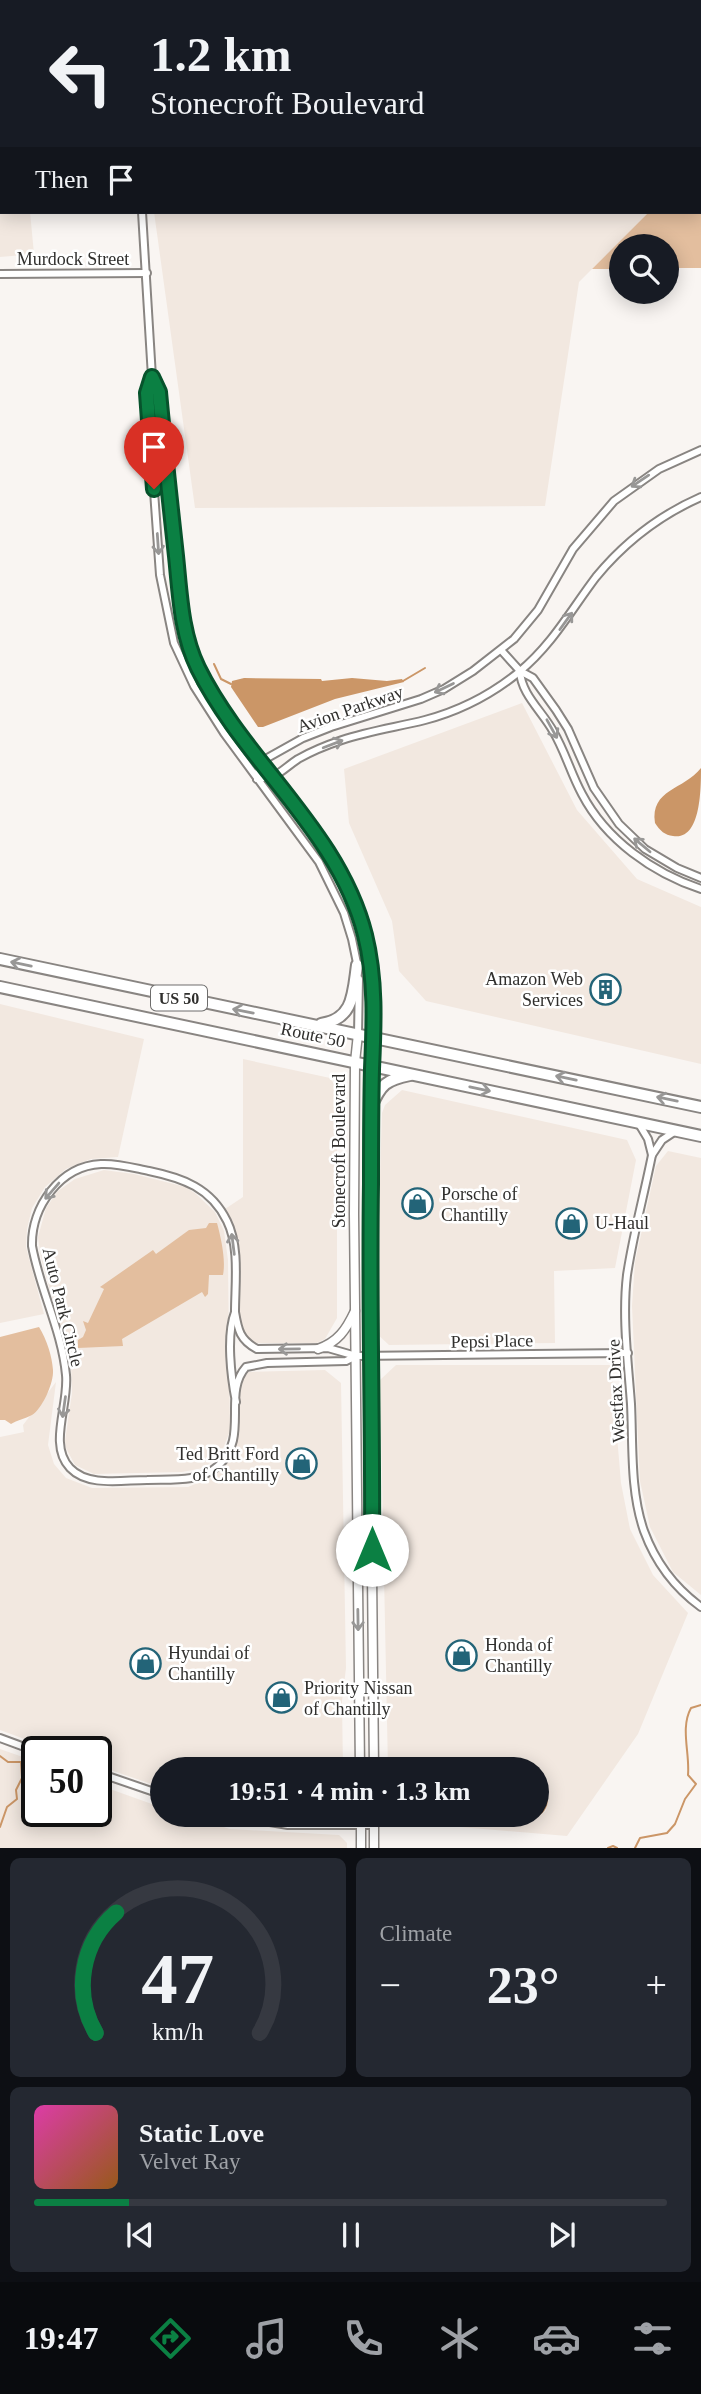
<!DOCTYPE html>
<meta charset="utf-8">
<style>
:root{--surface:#171b24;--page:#242831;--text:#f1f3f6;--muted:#9ea1a6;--line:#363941;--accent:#0b8043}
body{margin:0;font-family:"Times New Roman",serif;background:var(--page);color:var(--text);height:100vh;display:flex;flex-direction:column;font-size:26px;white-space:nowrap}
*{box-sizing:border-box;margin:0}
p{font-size:23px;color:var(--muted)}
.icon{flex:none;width:38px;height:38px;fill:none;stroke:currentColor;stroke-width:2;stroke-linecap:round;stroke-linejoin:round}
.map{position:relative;height:1848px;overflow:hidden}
.panel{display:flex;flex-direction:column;gap:10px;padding:10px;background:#0d0f14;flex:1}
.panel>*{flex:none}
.top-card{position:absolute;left:0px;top:0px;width:702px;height:214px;box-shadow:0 4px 18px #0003;background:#171b24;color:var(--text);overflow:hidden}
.tools{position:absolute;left:609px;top:234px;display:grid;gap:14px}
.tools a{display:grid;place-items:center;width:70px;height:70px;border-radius:50%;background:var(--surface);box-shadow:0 4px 18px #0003;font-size:35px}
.speed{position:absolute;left:21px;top:1736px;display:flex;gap:14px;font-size:35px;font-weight:700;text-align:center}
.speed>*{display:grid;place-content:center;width:91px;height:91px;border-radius:50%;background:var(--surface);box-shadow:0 4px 18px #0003;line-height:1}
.speed .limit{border:4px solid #111;border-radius:10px;background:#fff;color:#111}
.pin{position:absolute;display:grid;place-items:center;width:60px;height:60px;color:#fff;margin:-72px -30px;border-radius:50% 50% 50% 0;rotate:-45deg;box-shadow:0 0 7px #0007}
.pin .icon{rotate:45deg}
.me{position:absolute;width:77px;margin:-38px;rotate:0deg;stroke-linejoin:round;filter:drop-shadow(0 0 5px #0008)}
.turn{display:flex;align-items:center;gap:24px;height:147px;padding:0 35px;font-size:32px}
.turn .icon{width:91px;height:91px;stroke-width:2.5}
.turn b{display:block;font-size:49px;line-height:60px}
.then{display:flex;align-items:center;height:66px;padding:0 35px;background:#0003;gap:14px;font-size:26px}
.big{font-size:52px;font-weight:600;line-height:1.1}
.panel .widget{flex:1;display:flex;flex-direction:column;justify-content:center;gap:10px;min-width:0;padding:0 24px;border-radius:10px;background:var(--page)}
.panel .dial{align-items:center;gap:0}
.dial svg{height:182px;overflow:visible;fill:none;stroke:var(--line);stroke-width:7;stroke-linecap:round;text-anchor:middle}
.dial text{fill:var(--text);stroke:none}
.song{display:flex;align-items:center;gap:21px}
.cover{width:84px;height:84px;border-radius:10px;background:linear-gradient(135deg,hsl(320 70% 55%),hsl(30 70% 35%))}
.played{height:7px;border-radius:4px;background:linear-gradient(90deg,var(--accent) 15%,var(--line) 15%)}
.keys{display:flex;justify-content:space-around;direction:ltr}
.heat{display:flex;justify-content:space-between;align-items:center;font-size:38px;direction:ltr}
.panel .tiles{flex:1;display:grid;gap:10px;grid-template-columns:1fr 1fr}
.widget:last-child{grid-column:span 2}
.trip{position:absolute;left:150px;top:1757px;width:399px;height:70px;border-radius:35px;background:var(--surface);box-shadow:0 4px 18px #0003;font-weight:600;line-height:70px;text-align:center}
.menu{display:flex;height:112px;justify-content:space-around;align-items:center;background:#090b0e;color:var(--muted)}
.menu .icon{width:49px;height:49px}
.menu .current{color:var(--accent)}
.menu b{font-size:32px;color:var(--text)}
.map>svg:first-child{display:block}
.built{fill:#f2e8e0}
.green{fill:#e3be9e}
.water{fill:#cb9667}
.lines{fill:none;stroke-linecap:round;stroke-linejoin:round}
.stream{stroke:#cb9667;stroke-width:2}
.street-casing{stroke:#898582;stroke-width:10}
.secondary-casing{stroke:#898582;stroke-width:11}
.highway-casing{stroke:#898582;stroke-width:14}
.street{stroke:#fff;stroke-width:6}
.secondary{stroke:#fff;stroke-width:8}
.highway{stroke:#fff;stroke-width:10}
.oneway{stroke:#989796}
.route-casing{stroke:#07532c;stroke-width:18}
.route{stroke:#0b8043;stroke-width:12}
.labels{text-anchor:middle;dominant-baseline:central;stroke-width:5;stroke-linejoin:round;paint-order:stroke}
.shield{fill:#fff;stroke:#6e6d6c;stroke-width:2}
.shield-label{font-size:16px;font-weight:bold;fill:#302f2d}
.street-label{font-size:18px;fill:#302f2d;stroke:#fff}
.poi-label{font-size:18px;fill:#302f2d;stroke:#fff;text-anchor:start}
</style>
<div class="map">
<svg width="701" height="1848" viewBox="0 0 701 1848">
<rect width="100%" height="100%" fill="#f9f5f2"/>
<g class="built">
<path d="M 125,0 L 701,0 L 701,160 L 700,2 L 125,2 Z"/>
<path d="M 0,10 L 2,10 L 2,212 L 30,212 L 34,254 L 0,257 Z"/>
<path d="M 154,212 L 649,212 L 579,282 L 545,506 L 195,508 Z"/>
<path d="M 522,703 L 577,810 L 637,879 L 701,907 L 701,1064 L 426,1001 L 399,971 L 392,921 L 349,823 L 344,769 Z"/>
<path d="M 0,1004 L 144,1039 L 118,1157 L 91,1159 L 66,1169 L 45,1187 L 32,1208 L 27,1229 L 26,1247 L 44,1314 L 0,1323 Z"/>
<path d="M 243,1059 L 330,1078 L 337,1088 L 337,1318 L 325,1339 L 317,1343 L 248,1343 L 239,1332 L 238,1245 L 225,1209 L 243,1197 Z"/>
<path d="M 402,1090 L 627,1140 L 636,1160 L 615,1268 L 554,1271 L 555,1343 L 389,1345 L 375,1332 L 382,1113 L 385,1105 Z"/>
<path d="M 668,1151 L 701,1158 L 701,1595 L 673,1572 L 650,1527 L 640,1481 L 632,1306 L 635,1262 L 656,1166 Z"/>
<path d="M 104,1170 L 134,1174 L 186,1187 L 196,1194 L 215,1212 L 224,1231 L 228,1260 L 230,1431 L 220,1456 L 203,1468 L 182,1472 L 94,1474 L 75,1465 L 66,1448 L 65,1441 L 72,1393 L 71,1365 L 41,1258 L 38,1237 L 46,1208 L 58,1191 L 75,1179 Z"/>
<path d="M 396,1365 L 611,1365 L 621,1483 L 630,1529 L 653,1575 L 688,1613 L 638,1734 L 567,1836 L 389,1821 L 389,1815 L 483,1815 L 525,1819 L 537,1817 L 546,1811 L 548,1798 L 541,1782 L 537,1781 L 537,1769 L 388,1769 L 380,1380 Z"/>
<path d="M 325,1370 L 341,1383 L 346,1668 L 342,1701 L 343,1769 L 163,1769 L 163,1788 L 96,1765 L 96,1752 L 60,1752 L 0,1730 L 0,1437 L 24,1432 L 23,1425 L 56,1382 L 48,1445 L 54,1464 L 66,1478 L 92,1488 L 188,1487 L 214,1476 L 233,1454 L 239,1432 L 239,1382 L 245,1372 Z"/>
<path d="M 0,1749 L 37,1762 L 37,1811 L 96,1811 L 96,1784 L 163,1808 L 163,1815 L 185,1815 L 230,1829 L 339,1835 L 347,1843 L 347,1848 L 0,1848 Z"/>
</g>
<g class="green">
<path d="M 701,160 L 701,268 L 667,268 L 667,247 L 621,247 L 621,269 L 592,269 L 649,212 L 700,212 Z"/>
<path d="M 209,1223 L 217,1223 C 221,1238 226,1260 223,1275 L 209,1275 L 208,1294 L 205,1297 L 202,1292 L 122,1339 L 123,1346 L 78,1348 L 78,1340 L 83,1337 L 86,1330 L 83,1321 L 88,1323 L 104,1289 L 100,1287 L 153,1250 L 156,1254 L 189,1230 L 206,1228 Z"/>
<path d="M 39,1327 C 47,1340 52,1356 53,1370 C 54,1383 42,1409 32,1415 C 25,1419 17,1420 11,1424 L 5,1420 L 0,1420 L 0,1337 Z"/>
</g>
<g class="water">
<path d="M 244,678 L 321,679 L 322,681 L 352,678 L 387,681 L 402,679 L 404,682 L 335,699 L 263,727 L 258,727 L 231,687 L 232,681 Z"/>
<path d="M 701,768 C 701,789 701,841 673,836 C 665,835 660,831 655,823 C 650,789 684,790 701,768 Z"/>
<path d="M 537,1781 C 544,1784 548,1790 548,1798 C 548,1830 503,1817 483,1815 L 537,1815 Z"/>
</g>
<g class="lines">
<g class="stream">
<path d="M 214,664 L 221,679 L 231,684"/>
<path d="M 403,681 L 425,668"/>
<path d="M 0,1756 L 8,1762 L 21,1762 L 22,1778 L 16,1790 L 17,1799 L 7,1807 L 0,1827"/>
<path d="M 608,1848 L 613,1846 L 617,1848"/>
<path d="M 635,1848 L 640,1838 L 667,1833 L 675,1824 L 685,1799 L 696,1784 L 688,1775 C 690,1753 680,1728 691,1708 L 701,1705"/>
</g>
<defs>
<g id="street">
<path d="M 116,0 L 117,2"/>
<path d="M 57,2 L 104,0"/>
<path d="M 0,3 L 2,3"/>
<path d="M 142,212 L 152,377 L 159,392 C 164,445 170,497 175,550 C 180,589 181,628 196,664 C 214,707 246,742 274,778 C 317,832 358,889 370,958 C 375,984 374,1011 374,1037"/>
<path d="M 0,274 L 147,273"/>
<path d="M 152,377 L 147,393 L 160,575 L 174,643 L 194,686 L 224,733 L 319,862 L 344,913 L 352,939 L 358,968"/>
<path d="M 501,650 L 520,671 L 533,678 L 556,710 L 568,729 L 594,788 L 619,824 L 645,849 L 677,868 L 701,878"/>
<path d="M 520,671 C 521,694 542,711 553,731 C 565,751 571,774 582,794 C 606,840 653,873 701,889"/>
<path d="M 257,779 L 260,762 L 303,738 L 331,727 L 421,699 L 444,689 L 473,671 L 514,639 L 538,610 L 573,549 L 614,501 L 659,469 L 701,450"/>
<path d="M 257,779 C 280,777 280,771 298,759 C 312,751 327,745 342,740 C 369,731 397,727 425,720 C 459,711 492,694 519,672 C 552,645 571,610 596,577 C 624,543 660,515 701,497"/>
<path d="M 358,1034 L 359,979"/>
<path d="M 639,1124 L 648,1139 L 652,1155"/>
<path d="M 674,1132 L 662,1140 L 652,1155 C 644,1195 633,1235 627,1275 C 622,1317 628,1362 631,1404 C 633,1445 630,1491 644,1531 C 655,1561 675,1588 701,1607"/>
<path d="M 235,1312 C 238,1330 240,1340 257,1349 L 328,1348 L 356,1356 L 628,1353"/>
<path d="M 236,1402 C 231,1377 226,1335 235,1312 C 235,1284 240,1247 227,1221 C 211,1188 183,1178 149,1171 C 134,1168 117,1163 101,1164 C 60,1166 31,1207 32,1246 C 40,1290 62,1331 66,1375 C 69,1405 48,1445 70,1468 C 88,1487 122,1480 147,1480 C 170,1479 199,1483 218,1466 C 250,1438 222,1394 246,1367 L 267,1363 L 346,1361 L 356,1356"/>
<path d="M 0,1738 L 38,1752"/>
<path d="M 96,1772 L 163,1795"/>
<path d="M 228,1815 L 288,1825 L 374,1825"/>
</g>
<g id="secondary">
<path d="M 358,1034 L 355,1062 L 354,1214 L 360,1769"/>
<path d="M 318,1349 C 338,1342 346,1330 355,1311"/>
<path d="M 374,1769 L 369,1276 L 374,1037"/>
<path d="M 361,1815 L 361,1848"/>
<path d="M 374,1815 L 374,1848"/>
</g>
<g id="highway">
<path d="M 0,959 L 701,1107"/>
<path d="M 0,987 L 701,1136"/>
<path d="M 321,1024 C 354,1019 353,993 357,965"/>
<path d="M 371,1107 C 381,1084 386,1080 410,1075"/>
</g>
</defs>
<use href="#street" class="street-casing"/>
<use href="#secondary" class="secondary-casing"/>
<use href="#highway" class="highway-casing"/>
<use href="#street" class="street"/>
<use href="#secondary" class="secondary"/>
<use href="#highway" class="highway"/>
</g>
<defs><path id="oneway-shaft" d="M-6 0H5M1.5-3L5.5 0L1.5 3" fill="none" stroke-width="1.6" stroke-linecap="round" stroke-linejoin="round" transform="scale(1.75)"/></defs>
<g class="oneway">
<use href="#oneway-shaft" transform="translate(640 481) rotate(146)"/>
<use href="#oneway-shaft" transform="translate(158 544) rotate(86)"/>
<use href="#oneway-shaft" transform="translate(566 621) rotate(-54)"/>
<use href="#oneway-shaft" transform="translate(444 688) rotate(154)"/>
<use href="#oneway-shaft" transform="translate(552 729) rotate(61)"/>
<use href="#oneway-shaft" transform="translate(333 744) rotate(-21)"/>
<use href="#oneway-shaft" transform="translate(642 845) rotate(-140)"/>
<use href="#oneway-shaft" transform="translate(21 964) rotate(-168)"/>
<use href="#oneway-shaft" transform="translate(243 1011) rotate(-169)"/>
<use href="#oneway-shaft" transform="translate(566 1078) rotate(-168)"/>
<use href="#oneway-shaft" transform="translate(480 1089) rotate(12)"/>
<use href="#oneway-shaft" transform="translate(667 1099) rotate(-168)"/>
<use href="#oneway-shaft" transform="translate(52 1191) rotate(131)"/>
<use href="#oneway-shaft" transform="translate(233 1244) rotate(-97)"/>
<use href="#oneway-shaft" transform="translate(289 1349) rotate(179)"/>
<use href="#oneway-shaft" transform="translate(64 1407) rotate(98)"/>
<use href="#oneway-shaft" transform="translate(358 1620) rotate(89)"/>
</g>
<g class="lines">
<defs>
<path id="route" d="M 154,489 L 147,393 L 152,377 L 159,392 C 164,447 170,501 176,556 C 180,594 181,633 198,668 C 245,763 339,831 365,935 C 376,979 374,1024 372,1069 C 371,1107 371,1146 371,1184 C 369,1306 373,1428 372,1550"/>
</defs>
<use href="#route" class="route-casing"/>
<use href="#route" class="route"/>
</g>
<defs>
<symbol id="building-ring" viewBox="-11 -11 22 22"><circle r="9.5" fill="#fff" stroke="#236478" stroke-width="1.5"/><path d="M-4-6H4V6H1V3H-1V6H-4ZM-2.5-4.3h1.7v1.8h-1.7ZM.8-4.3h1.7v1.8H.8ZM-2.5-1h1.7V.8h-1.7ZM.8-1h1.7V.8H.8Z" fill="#236478"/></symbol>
<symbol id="shop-ring" viewBox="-11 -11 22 22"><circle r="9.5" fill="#fff" stroke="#236478" stroke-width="1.5"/><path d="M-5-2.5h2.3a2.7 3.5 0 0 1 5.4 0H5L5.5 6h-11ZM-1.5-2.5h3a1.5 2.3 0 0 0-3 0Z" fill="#236478"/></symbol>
</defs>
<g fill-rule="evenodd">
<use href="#building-ring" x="588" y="972" width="35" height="35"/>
<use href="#shop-ring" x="400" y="1186" width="35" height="35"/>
<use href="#shop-ring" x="554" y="1206" width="35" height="35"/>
<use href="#shop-ring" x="284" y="1446" width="35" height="35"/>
<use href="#shop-ring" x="444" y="1638" width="35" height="35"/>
<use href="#shop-ring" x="128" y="1646" width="35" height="35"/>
<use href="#shop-ring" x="264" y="1680" width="35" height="35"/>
</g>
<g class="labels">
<rect class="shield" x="151" y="985.5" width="56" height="25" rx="5"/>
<g class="shield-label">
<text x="179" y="998">US 50</text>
</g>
<g class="street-label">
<text x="73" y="259">Murdock Street</text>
<text transform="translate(350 709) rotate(-19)">Avion Parkway</text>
<text transform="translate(313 1035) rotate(12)">Route 50</text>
<text transform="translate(339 1151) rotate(-90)">Stonecroft Boulevard</text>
<text transform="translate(63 1307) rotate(76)">Auto Park Circle</text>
<text transform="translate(492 1341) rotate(-1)">Pepsi Place</text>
<text transform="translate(616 1391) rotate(-93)">Westfax Drive</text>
</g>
<g class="poi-label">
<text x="583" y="979" text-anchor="end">Amazon Web<tspan x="583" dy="21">Services</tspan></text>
<text x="441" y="1194">Porsche of<tspan x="441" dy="21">Chantilly</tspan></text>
<text x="595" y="1223">U-Haul</text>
<text x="279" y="1454" text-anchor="end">Ted Britt Ford<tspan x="279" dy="21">of Chantilly</tspan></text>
<text x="485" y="1645">Honda of<tspan x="485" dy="21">Chantilly</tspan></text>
<text x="168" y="1653">Hyundai of<tspan x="168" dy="21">Chantilly</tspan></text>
<text x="304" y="1688">Priority Nissan<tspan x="304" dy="21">of Chantilly</tspan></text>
</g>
</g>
</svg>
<div class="tools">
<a><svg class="icon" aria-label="search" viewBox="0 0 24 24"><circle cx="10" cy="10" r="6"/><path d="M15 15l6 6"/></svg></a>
</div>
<div class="speed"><div class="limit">50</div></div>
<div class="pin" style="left:154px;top:489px;background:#d93025"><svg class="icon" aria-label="arrive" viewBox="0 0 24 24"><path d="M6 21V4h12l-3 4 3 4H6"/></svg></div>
<svg class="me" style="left:372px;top:1550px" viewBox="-20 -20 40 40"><circle r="19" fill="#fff"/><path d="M0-13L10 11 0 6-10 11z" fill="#0b8043"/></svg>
<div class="trip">19:51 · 4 min · 1.3 km</div>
<div class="top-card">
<div class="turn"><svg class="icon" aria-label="left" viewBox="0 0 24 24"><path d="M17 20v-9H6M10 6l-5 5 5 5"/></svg><div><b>1.2 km</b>Stonecroft Boulevard</div></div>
<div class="then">Then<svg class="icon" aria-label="arrive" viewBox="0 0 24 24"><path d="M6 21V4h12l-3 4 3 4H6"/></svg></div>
</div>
</div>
<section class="panel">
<div class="tiles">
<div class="widget dial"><svg viewBox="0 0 100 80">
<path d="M14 69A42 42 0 1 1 86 69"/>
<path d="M14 69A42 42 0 0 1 23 16" stroke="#0b8043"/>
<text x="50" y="56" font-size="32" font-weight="700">47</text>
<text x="50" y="72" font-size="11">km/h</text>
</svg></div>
<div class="widget"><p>Climate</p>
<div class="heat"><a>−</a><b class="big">23°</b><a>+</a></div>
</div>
<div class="widget">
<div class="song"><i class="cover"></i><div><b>Static Love</b><p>Velvet Ray</p></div></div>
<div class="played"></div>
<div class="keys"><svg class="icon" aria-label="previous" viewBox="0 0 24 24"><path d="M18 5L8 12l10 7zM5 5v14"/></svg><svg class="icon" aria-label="pause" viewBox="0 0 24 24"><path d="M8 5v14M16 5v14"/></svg><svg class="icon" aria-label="next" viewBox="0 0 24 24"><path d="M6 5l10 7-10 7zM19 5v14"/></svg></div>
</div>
</div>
</section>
<nav class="menu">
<b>19:47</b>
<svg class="icon current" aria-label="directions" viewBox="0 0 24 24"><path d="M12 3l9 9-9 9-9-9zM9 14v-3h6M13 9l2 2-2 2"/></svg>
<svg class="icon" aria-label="music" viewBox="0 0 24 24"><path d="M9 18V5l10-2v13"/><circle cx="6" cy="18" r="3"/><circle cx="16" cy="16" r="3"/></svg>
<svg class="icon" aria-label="phone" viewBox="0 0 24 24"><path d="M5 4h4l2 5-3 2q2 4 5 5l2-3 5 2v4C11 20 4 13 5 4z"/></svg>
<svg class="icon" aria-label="climate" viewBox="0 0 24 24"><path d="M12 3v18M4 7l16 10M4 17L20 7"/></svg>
<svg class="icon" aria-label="car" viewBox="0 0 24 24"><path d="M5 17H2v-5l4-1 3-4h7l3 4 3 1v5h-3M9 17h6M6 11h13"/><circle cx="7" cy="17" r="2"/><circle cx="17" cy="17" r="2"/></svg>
<svg class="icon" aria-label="filters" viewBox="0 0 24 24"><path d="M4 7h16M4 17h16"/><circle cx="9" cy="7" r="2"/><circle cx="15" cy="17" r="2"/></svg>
</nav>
